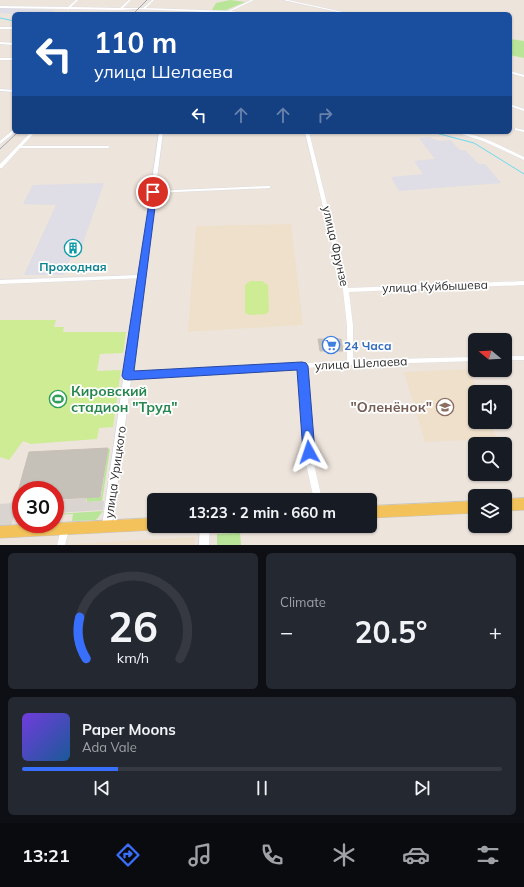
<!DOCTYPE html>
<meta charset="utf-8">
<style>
:root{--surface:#171b24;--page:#242831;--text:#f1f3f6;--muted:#9ea1a6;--line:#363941;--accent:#396ffd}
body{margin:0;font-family:Mulish,sans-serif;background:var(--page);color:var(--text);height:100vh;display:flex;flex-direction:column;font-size:15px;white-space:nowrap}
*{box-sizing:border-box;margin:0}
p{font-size:13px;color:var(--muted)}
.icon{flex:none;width:22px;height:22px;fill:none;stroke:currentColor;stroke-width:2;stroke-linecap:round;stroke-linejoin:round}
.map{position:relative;height:545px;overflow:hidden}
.panel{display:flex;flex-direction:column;gap:8px;padding:8px;background:#0d0f14;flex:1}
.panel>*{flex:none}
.hud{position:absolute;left:12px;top:12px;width:500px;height:122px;border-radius:6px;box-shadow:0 1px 3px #0004;background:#1a4fa0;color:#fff;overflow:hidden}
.needle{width:26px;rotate:288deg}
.tools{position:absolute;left:468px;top:333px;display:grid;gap:8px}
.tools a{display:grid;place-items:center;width:44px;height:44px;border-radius:6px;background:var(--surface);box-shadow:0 1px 3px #0004;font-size:20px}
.speed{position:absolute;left:12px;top:481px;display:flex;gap:8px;font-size:20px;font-weight:700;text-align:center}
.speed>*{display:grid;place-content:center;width:52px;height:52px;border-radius:50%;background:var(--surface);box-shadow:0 1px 3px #0004;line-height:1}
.speed .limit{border:6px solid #d22;background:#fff;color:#111}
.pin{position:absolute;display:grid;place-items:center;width:34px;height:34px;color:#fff;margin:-17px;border:2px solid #fff;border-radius:50%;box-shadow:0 1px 4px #0007}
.me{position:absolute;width:44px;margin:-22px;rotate:355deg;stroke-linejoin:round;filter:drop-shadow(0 0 3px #0008)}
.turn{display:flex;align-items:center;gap:14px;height:84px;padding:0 16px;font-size:18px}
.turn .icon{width:52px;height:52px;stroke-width:2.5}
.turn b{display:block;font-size:28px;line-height:34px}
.lanes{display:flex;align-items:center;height:38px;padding:0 16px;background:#0003;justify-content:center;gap:20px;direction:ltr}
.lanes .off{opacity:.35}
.big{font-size:30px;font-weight:700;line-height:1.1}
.panel .card{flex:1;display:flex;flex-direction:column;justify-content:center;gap:6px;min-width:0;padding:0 14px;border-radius:6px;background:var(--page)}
.panel .dial{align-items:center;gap:0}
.dial svg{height:104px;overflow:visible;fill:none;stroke:var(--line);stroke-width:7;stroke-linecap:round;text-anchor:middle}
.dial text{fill:var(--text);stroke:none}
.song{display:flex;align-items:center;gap:12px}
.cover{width:48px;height:48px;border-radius:6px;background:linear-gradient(135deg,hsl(260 70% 55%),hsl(210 70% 35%))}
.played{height:4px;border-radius:2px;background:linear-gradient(90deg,var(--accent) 20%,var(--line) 20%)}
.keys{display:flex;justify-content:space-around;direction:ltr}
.heat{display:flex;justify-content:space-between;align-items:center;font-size:22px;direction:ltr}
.panel .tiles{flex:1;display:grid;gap:8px;grid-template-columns:1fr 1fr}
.card:last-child{grid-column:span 2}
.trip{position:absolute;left:147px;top:493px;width:230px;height:40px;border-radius:6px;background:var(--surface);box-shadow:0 1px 3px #0004;font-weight:700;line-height:40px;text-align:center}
.menu{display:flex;height:64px;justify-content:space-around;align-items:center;background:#090b0e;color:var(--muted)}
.menu .icon{width:28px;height:28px}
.menu .active{color:var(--accent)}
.menu b{font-size:18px;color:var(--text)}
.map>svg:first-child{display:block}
.industrial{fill:#dfdde5}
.education{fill:#efe0cc}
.green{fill:#b9e598}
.pitch{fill:#ceec93}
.plaza{fill:#d9d4cf}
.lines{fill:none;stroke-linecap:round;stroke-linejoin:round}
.stream{stroke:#6ddaf1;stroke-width:1}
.building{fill:#c5c0b8;stroke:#c8c0b6}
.minor-casing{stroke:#d2d7e4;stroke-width:0.5}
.tertiary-casing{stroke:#d2d7e4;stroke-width:1}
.primary-casing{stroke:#c4c4c4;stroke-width:1}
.minor{fill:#fff;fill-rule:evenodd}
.tertiary{fill:#fff;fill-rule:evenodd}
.primary{fill:#f3c25b;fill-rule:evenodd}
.rail{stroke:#9fa4b5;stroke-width:1}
.route{fill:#396ffd;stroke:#2548a4}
.labels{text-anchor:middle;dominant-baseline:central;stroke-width:3.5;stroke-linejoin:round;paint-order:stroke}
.street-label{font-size:12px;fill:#2b2b2b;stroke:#fff}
.culture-label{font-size:12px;font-weight:bold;fill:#0d838f;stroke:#fff}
.shop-label{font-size:12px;font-weight:bold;fill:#366cbe;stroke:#fff;text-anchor:start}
.near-leisure-label{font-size:14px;font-weight:bold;fill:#27864d;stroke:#fff;text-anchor:start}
.near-education-label{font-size:14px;font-weight:bold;fill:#785e54;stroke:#fff;text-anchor:end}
</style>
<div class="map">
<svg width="524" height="545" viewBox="0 0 524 545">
<rect width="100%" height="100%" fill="#ede4dc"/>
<g class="industrial">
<path d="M 0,8 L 55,10 L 50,13 L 14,14 L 0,13 Z"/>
<path d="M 429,137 L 439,141 L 450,140 L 460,150 L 465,150 L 479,164 L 485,164 L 501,183 L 399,191 L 391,177 L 423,174 L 414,161 L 435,159 L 419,138 Z"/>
<path d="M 104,183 L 81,249 L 75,249 L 66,254 L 65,256 L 71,256 L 64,275 L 24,275 L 56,205 L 23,204 L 33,185 Z"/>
</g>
<g class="education">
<path d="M 291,224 L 303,325 L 188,332 L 196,226 Z"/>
<path d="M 469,369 L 478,392 L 475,392 L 475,422 L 490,422 L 497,439 L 425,442 L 404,372 Z"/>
<path d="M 195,537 L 194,545 L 71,545 L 71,544 Z"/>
</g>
<g class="green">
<path d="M 230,0 L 245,2 L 226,10 L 212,10 L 216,3 Z"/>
<path d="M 510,39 L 524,41 L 524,58 L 510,55 Z"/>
<path d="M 108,449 L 110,449 L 102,501 L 87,502 L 87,498 L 101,497 Z"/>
<path d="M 103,511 L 96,520 L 72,521 L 73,514 L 55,515 L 55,514 Z"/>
<path d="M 240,533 L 241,545 L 217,545 L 217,534 Z"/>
</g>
<g class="pitch">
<path d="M 250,281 L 262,281 L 268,285 L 269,310 L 267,314 L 250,315 L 245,313 L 245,285 Z"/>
<path d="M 0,320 L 56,320 L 54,327 L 64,327 L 63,332 L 126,332 L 123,353 L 100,354 L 97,371 L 121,370 L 113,427 L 99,428 L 97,439 L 31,444 L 23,441 L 9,460 L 0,457 Z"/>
</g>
<g class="plaza">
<path d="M 87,498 L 86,502 L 104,501 L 103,510 L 55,513 L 55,500 Z"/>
<path d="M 13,503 L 12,506 L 21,506 L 21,515 L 14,516 L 11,526 L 0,527 L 0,504 Z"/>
</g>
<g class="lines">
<g class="stream">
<path d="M 0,18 L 14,21"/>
<path d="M 432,132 L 474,143 L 524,174"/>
</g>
</g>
<g class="building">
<path d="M 318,339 L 341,339 L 343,351 L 320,351 Z"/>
<path d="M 108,448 L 100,497 L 55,499 L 55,490 L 21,490 L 21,501 L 15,502 L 29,452 Z"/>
</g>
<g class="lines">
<defs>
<g id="minor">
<path d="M 76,0 L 78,0 L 71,7 L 120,8 L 129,0 L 131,0 L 123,8 L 143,8 L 152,0 L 154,0 L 146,8 L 228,11 L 251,0 L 254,0 L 231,11 L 252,14 L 135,9 L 120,10 L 69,9 L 68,10 L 67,9 L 0,8 L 0,6 L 68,7 Z"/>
<path d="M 283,0 L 288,0 L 352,14 L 347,14 Z"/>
<rect x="0" y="27" width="14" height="2"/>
<path d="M 0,42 L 14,43 L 14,45 L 0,44 Z"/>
<rect x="0" y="58" width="14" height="2"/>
<path d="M 510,71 L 524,75 L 524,77 L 510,73 Z"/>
<path d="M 510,104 L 524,109 L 524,111 L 510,106 Z"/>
<path d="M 515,128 L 524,130 L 524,132 L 515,130 Z"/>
<path d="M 13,130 L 14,130 L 14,132 L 15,132 L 0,144 L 0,141 Z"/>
<path d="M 31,132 L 35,132 L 22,146 L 108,146 L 110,147 L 108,148 L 20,148 L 2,168 L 0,168 L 0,164 Z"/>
<path d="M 305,132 L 309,132 L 348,288 L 524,281 L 524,285 L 349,292 L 353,326 L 353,360 L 475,357 L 475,361 L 350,365 L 305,368 L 313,459 L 322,500 L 314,500 L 305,459 L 299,368 L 128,379 L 126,378 L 125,376 L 126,374 L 128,373 L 347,361 L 347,326 L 343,290 Z"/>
<path d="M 455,132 C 477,132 504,148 524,157 L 524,160 L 483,141 Z"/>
<path d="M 268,186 L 270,186 L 270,188 L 153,193 L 151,192 L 153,191 Z"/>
<path d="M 141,275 L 144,277 L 143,278 L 0,284 L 0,280 Z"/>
<rect x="505" y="356" width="19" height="4"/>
<path d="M 65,525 L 68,526 L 69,529 L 65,545 L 57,545 L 62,526 Z"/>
</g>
<g id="tertiary">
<path d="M 0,89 L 14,90 L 14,92 L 0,91 Z"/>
<path d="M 159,132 L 163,132 L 112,526 L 111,530 L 107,531 L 103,530 L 102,526 Z"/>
<path d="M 200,526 L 210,526 L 209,545 L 199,545 Z"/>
</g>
<g id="primary">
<path d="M 524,498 L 524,510 L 505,511 L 505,499 Z"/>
<path d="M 475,501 L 475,513 L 370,518 L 370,506 Z"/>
<path d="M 154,518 L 154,526 L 159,526 L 158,528 L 154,530 L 0,538 L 0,526 Z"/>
</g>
</defs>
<use href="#minor" class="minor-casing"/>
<use href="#tertiary" class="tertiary-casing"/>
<use href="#primary" class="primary-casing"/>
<use href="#minor" class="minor"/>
<use href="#tertiary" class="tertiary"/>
<use href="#primary" class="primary"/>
<g class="rail">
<path d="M 133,14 L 147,0"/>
<path d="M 0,149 L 18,132"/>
</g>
</g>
<path class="route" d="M 151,190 L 156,190 L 157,192 L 134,371 L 302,362 L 306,363 L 308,366 L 315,452 L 313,456 L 309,458 L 305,456 L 303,452 L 297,370 L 128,380 L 124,379 L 122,376 Z"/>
<defs>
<symbol id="building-ring" viewBox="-11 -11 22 22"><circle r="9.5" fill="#fff" stroke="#0f9aa8" stroke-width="1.5"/><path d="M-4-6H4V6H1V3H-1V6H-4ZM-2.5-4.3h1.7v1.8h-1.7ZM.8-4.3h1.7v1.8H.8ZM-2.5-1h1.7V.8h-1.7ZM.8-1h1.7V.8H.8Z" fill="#0f9aa8"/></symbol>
<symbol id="supermarket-ring" viewBox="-11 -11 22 22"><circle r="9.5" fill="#fff" stroke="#3f7fe0" stroke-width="1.5"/><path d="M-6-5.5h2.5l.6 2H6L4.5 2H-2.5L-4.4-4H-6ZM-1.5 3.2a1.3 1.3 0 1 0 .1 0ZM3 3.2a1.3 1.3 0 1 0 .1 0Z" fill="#3f7fe0"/></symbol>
<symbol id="stadium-ring" viewBox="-11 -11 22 22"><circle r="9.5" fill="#fff" stroke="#2e9e5b" stroke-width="1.5"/><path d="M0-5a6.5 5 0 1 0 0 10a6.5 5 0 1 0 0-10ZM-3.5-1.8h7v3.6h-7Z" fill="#2e9e5b"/></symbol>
<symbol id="school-ring" viewBox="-11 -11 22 22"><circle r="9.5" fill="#fff" stroke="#8d6e63" stroke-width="1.5"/><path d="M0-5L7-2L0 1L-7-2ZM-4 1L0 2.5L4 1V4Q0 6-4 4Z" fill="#8d6e63"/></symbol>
</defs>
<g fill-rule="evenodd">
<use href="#building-ring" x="63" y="238" width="20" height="20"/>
<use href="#supermarket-ring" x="321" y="335" width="20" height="20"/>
<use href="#stadium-ring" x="48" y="389" width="20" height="20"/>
<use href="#school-ring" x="435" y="397" width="20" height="20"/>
</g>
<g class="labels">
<g class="street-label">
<text transform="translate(336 246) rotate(77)">улица Фрунзе</text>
<text transform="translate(435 286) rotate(-2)">улица Куйбышева</text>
<text transform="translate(361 363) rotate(-3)">улица Шелаева</text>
<text transform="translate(115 472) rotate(-82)">улица Урицкого</text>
</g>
<g class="culture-label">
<text x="73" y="266">Проходная</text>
</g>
<g class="shop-label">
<text x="344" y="345">24 Часа</text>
</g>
<g class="near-leisure-label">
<text x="71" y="391">Кировский<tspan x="71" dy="16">стадион "Труд"</tspan></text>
</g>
<g class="near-education-label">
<text x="432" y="407">"Оленёнок"</text>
</g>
</g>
</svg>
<div class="tools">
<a><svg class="needle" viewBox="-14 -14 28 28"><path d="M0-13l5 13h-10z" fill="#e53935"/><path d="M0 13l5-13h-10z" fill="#9ea1a6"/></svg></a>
<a><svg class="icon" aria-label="sound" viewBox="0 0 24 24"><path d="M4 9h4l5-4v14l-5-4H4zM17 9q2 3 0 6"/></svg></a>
<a><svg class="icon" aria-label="search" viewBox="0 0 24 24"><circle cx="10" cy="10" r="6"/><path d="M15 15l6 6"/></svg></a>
<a><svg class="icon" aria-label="layers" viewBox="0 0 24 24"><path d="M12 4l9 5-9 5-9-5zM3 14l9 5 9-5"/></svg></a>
</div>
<div class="speed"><div class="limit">30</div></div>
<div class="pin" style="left:153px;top:192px;background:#d93025"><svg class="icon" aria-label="arrive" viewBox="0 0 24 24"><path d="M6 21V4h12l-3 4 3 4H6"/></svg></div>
<svg class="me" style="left:309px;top:452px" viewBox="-20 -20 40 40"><path d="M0-17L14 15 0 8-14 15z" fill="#396ffd" stroke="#fff" stroke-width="4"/></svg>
<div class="trip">13:23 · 2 min · 660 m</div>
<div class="hud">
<div class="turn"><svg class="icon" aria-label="left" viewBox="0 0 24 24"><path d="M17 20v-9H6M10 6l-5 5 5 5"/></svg><div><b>110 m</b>улица Шелаева</div></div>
<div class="lanes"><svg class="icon" aria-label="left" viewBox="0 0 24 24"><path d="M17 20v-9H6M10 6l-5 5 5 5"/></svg><svg class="icon off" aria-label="ahead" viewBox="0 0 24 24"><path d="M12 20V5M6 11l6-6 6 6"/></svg><svg class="icon off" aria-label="ahead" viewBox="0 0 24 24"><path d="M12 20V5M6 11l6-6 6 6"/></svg><svg class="icon off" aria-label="right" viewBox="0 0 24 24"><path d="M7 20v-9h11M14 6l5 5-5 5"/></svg></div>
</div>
</div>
<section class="panel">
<div class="tiles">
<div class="card dial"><svg viewBox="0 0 100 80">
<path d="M14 69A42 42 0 1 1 86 69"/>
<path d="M14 69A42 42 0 0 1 9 37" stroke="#396ffd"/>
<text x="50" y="56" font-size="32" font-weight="700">26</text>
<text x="50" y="72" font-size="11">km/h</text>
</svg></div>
<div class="card"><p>Climate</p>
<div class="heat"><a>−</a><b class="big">20.5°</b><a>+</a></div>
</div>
<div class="card">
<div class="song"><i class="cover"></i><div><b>Paper Moons</b><p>Ada Vale</p></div></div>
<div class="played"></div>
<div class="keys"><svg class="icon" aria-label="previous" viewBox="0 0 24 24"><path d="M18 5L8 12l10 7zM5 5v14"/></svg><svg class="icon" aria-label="pause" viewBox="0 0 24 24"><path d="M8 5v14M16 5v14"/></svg><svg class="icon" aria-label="next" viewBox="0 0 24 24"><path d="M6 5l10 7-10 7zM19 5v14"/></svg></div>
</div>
</div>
</section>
<nav class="menu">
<b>13:21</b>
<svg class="icon active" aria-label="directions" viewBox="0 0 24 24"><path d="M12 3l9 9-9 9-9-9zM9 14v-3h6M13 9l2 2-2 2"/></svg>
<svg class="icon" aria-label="music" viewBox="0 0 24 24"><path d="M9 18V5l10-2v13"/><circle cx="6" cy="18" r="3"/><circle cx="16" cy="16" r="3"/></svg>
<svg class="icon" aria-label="phone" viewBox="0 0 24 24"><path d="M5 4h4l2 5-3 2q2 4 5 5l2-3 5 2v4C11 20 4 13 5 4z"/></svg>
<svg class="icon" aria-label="climate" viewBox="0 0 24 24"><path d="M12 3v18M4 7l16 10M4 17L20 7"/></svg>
<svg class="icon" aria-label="car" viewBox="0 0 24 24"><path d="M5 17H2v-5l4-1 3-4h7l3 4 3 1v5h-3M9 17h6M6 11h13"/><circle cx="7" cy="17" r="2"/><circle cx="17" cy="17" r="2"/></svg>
<svg class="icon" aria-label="filters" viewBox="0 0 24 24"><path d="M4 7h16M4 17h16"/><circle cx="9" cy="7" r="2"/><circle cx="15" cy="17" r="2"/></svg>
</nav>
